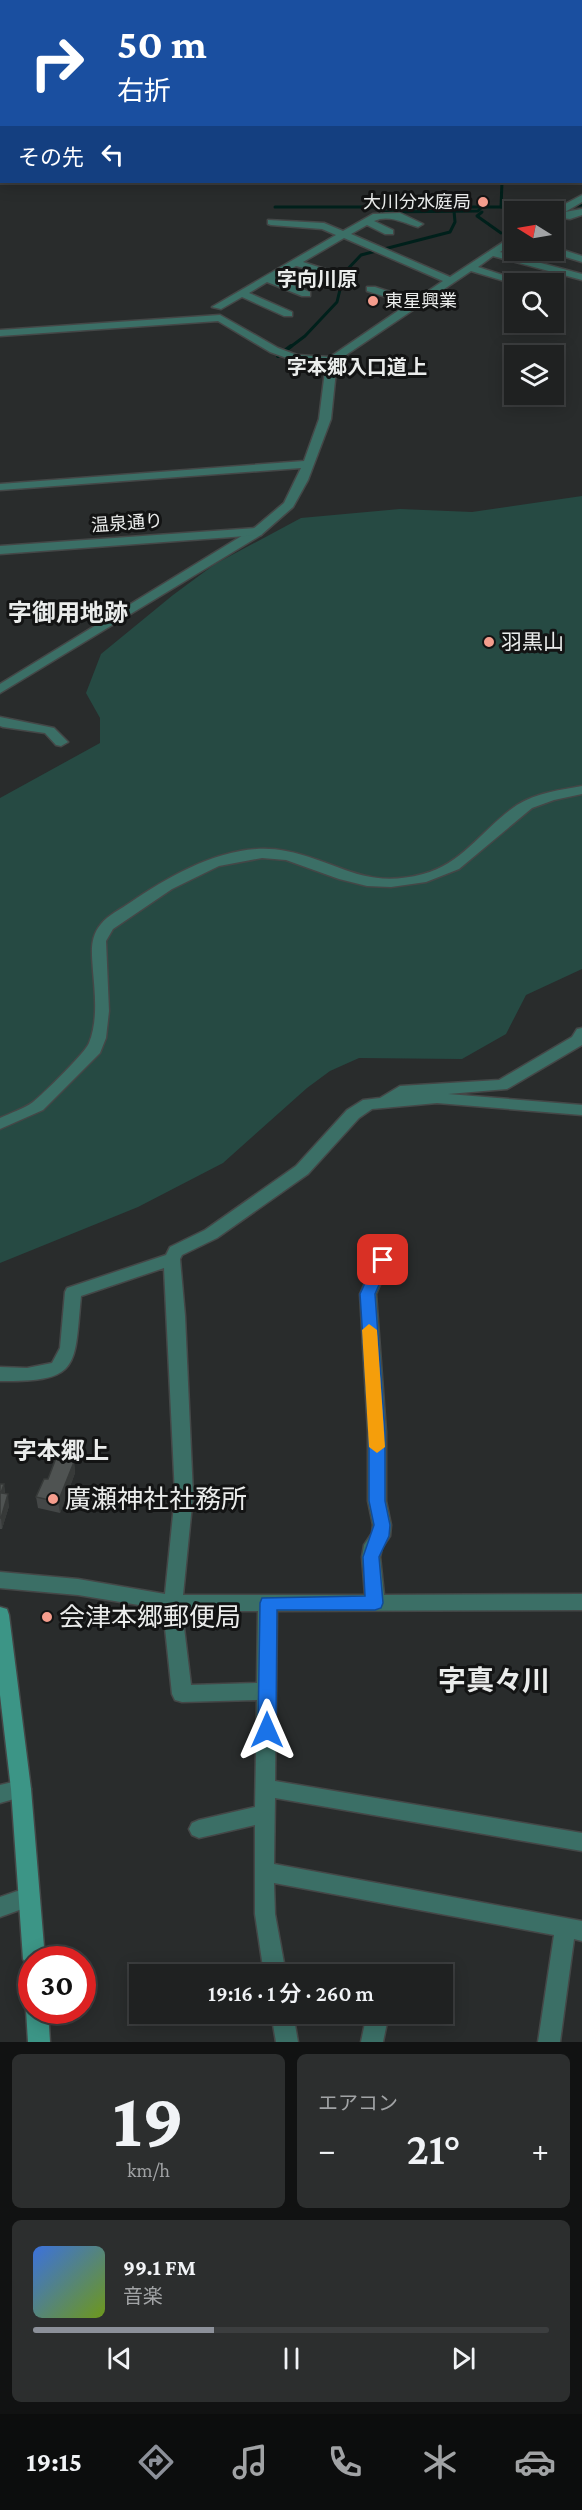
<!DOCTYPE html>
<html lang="ja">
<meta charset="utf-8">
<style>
:root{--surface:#1f2121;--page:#2c2e2e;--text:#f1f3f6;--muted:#a1a3a5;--line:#3c3e3f;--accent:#8c9099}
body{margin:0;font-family:"Crimson Pro","Noto Sans JP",serif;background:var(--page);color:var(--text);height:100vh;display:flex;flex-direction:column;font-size:22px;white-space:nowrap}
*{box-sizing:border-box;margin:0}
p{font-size:20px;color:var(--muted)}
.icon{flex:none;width:33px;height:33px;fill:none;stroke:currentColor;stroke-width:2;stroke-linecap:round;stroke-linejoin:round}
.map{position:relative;height:2042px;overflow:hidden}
.side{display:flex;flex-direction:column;gap:12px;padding:12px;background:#111212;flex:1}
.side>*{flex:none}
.banner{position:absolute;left:0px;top:0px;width:582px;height:183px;box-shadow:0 3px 15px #0003,0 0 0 2px var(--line);background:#1a4fa0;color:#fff;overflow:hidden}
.needle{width:39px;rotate:281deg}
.controls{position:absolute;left:504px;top:201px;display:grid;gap:12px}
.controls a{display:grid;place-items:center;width:60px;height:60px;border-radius:0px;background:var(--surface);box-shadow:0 3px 15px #0003,0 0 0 2px var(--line);font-size:30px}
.speed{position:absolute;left:18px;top:1946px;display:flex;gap:12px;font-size:30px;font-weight:700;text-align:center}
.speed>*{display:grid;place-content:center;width:78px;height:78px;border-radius:50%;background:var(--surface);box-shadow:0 3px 15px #0003,0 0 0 2px var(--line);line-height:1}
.speed .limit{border:9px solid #d22;background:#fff;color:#111}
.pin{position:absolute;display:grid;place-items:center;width:51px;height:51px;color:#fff;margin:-26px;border-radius:12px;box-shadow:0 3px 9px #0006}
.me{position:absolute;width:66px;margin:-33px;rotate:0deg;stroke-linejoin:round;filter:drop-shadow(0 0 4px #0008)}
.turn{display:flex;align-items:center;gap:21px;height:126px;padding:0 18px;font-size:27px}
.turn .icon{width:78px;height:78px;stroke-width:2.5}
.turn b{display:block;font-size:42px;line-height:51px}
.then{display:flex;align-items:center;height:57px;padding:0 18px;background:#0003;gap:12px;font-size:22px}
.big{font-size:45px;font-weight:600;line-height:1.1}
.side .card{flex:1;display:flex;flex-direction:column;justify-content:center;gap:9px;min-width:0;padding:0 21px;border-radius:9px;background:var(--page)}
.side .dial{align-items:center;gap:0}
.dial b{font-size:78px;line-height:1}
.song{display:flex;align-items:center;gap:18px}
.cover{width:72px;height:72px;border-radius:9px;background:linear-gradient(135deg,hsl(220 70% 55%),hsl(80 70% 35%))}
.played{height:6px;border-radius:3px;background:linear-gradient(90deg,var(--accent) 35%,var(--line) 35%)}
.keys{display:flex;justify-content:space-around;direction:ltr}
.heat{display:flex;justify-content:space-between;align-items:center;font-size:33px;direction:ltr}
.side .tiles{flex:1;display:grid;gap:12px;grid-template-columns:1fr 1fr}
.card:last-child{grid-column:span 2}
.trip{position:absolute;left:129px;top:1964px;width:324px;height:60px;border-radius:0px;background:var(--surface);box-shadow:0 3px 15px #0003,0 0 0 2px var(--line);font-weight:600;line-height:60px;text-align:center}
.tab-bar{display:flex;height:96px;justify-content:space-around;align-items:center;background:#0c0d0d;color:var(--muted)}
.tab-bar .icon{width:42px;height:42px}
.tab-bar .selected{color:var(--accent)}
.tab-bar b{font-size:27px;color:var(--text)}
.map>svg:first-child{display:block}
.green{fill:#264a43}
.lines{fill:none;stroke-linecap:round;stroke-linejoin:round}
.stream-far1{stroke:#00201b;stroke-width:3}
.stream{stroke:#00201b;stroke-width:4}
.minor-casing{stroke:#444747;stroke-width:3}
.tertiary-casing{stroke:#444747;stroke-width:3}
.secondary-casing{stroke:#444747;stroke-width:3}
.minor{fill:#3b6f66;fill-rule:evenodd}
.tertiary{fill:#3b6f66;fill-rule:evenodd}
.secondary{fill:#3c9586;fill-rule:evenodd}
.wall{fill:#444747}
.shaded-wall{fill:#373a39}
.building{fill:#4f5352;stroke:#373a39;stroke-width:1.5}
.route{fill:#1a73e8;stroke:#114b97;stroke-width:1.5}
.slow{fill:#f59e0b}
.poi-dot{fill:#f59d8d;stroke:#131414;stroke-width:2}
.labels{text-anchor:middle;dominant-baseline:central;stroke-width:6;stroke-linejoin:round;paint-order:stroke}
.far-poi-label{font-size:18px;fill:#eaeceb;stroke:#131414;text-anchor:end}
.far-street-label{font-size:18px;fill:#eaeceb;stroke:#131414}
.far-quarter-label{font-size:20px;font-weight:bold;fill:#eaeceb;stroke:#131414}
.poi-label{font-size:21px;fill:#eaeceb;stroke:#131414;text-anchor:start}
.quarter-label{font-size:24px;font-weight:bold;fill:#eaeceb;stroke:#131414}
.near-poi-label{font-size:26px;fill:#eaeceb;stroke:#131414;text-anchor:start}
.near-quarter-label{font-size:28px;font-weight:bold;fill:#eaeceb;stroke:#131414}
</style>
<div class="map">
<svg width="582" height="2042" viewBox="0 0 582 2042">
<rect width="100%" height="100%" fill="#292c2c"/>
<path class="green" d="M 582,496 L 582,969 L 526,995 L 506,1034 L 462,1059 L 359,1058 L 330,1071 L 307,1088 L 223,1163 L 138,1207 L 0,1263 L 0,798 L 100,743 L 100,718 L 86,693 L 101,654 L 173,595 L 215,564 L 301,518 L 400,509 L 472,512 Z"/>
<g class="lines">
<g class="stream-far1">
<path d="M 502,182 L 501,207 L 582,205"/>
<path d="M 275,207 L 501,207"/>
<path d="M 380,212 L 478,211 L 482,207"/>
<path d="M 482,212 L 477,216 L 501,233"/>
<path d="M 289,348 L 305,336 L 337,302 L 344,273 L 361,255 L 450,232 L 455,222 L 454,211"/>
</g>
<path class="stream" d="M 278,356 L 291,346"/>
<defs>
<g id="minor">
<rect x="580" y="129" width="2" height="6"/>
<rect x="0" y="143" width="2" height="6"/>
<path d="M 582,195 L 582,202 L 565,212 L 582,209 L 582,215 L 570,219 L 554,217 L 552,211 Z"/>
<path d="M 400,213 L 423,224 L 418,227 C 404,223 389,214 374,221 L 393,230 L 393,234 L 385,234 L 367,225 L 351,234 L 450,277 L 514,235 L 514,242 L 500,252 L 582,274 L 582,280 L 493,256 L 478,267 L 531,284 L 514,284 L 471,271 L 337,361 L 331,419 L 308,480 L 293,507 L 261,535 L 0,693 L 0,684 L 253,529 L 284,503 L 301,468 L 0,490 L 0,484 L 304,461 L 319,419 L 326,363 L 295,361 L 270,352 L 218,321 L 0,336 L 0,330 L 220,315 L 278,348 L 297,355 L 330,357 L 408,304 L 367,291 L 367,287 L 375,287 L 415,300 L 443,281 L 344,238 L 303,262 L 331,271 L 331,275 L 296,266 L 275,278 L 310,292 L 310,296 L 302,296 L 267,282 L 249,293 L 292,312 L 292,316 L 284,316 L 242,297 L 221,309 L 212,307 L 336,235 L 322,229 L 271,225 L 268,224 L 268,220 L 324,223 L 343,231 L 373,214 Z"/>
<path d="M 554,247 L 582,256 L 582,262 L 549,252 L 548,250 L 554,250 Z"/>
<path d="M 0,717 L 54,728 L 68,742 L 61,746 L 56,745 L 45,733 L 3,727 L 0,726 Z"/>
<path d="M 582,786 L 582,794 L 554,800 L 532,808 L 459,869 L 426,882 L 391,887 L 367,886 L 339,879 L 286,860 L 262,858 L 219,866 L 172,889 L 113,929 L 106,941 L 109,1011 L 106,1038 L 100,1053 L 43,1110 L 0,1129 L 0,1118 C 10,1113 24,1109 33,1102 C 42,1095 86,1052 89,1043 C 98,1021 95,994 93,971 C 92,954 89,938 101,924 C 108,915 121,909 131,902 C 174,873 232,840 286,851 C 338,861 364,890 423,874 C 463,864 484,827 517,805 C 536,793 560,790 582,786 Z"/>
<path d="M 582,1028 L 582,1045 L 507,1089 L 448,1094 L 582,1105 L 582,1115 L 437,1103 L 372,1109 L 359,1118 L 308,1174 L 217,1238 L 182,1255 L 180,1259 L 185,1316 L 193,1495 L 183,1595 L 365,1595 L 362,1557 L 364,1545 L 372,1533 L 373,1525 L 368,1501 L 368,1432 L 360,1294 L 377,1256 L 389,1256 L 391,1260 L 376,1294 L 386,1432 L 386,1501 L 391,1525 L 390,1536 L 382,1548 L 380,1557 L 384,1595 L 582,1594 L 582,1610 L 277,1611 L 275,1781 L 582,1833 L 582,1851 L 275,1798 L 274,1864 L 582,1921 L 582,1941 L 574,1939 L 560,2042 L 538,2042 L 554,1935 L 274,1883 L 275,1914 L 286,1974 L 264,1974 L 255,1914 L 255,1825 L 199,1838 L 192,1835 L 189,1829 L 192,1823 L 199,1820 L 255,1807 L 257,1700 L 182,1702 L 175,1700 L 172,1694 L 163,1609 L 78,1595 L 0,1588 L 0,1572 L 78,1579 L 165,1594 L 175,1495 L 164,1268 L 81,1296 C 74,1367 81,1382 0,1381 L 0,1367 L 27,1368 L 52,1363 L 60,1348 L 65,1292 L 67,1288 L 166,1255 L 170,1247 L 205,1230 L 296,1166 L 347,1110 L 363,1100 L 380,1098 L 400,1086 L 499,1080 L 572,1037 L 577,1029 ZM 182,1611 L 258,1611 L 257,1683 L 191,1685 Z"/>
<path d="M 21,1780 L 28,1783 L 31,1789 L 28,1795 L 0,1803 L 0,1785 Z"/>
<path d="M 29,1887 L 36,1890 L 39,1897 L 36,1904 L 0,1917 L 0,1897 Z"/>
<path d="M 271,2013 L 293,2013 L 298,2042 L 276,2042 Z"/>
<path d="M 367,2013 L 389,2013 L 383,2042 L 361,2042 Z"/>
</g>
<path id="tertiary" d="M 257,528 L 263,532 L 261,535 L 0,554 L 0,546 Z"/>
<g id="secondary">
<path d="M 0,1607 L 7,1609 L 9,1615 L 31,1789 L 45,1959 L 32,1959 L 32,1968 L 27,1966 L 23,1959 L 11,1789 L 0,1695 Z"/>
<path d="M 32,2002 L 32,2010 L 48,2010 L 50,2042 L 28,2042 L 26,2010 Z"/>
</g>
</defs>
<use href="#minor" class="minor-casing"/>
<use href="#tertiary" class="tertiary-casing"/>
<use href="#secondary" class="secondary-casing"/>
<use href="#minor" class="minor"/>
<use href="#tertiary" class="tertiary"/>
<use href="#secondary" class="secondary"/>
</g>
<g class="wall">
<path d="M 580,145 L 582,149 L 582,161 L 580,161 Z"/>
<path d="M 74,1462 L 75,1473 L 60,1513 L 38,1508 L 36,1497 L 48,1479 Z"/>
<path d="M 0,1484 L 4,1484 L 5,1494 L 9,1506 L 2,1529 L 0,1529 Z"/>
</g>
<g class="shaded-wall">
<path d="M 74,1462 L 75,1473 L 60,1513 L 58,1502 Z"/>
<path d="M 4,1484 L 5,1495 L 1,1493 Z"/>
<path d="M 8,1494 L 9,1506 L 2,1529 L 1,1518 Z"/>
</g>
<g class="building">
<path d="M 56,1458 L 74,1462 L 58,1502 L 36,1497 L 44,1479 L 48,1479 Z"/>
<path d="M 0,1484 L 4,1484 L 1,1493 L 8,1494 L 1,1518 L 0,1518 Z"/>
</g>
<path class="route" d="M 383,1255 L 390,1260 L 375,1294 L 385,1432 L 385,1501 L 390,1525 L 389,1536 L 379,1557 L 383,1603 L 381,1608 L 375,1610 L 277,1610 L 276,1730 L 273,1736 L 267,1738 L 260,1736 L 258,1730 L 260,1603 L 262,1598 L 365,1596 L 363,1557 L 374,1525 L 369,1501 L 369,1432 L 360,1294 L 377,1257 Z"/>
<path class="slow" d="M 369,1324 L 377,1330 L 385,1447 L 377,1453 L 369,1447 L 362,1330 Z"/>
<g class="poi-dot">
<circle cx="483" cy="202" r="6"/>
<circle cx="373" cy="301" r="6"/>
<circle cx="489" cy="642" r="6"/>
<circle cx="53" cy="1499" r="6"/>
<circle cx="47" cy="1617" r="6"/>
</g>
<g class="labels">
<g class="far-poi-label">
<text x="471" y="202">大川分水庭局</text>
<text x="385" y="301" text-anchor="start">東星興業</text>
</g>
<g class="far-street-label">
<text transform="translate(127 523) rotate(-4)">温泉通り</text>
</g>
<g class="far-quarter-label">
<text x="317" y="279">字向川原</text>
<text x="357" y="367">字本郷入口道上</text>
</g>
<g class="poi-label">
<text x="501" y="642">羽黒山</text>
</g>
<g class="quarter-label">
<text x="68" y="612">字御用地跡</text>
<text x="61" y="1450">字本郷上</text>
</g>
<g class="near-poi-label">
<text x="65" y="1499">廣瀬神社社務所</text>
<text x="59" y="1617">会津本郷郵便局</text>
</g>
<g class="near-quarter-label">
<text x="494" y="1680">字真々川</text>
</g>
</g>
</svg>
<div class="controls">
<a><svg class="needle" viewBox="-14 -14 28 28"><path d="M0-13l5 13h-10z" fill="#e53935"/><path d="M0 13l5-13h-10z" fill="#a1a3a5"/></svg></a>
<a><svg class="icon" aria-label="search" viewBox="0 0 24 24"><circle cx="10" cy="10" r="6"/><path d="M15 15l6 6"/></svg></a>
<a><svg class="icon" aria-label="layers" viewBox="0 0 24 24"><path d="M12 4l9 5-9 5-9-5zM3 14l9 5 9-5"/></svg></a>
</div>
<div class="speed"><div class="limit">30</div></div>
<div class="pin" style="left:383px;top:1260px;background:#d93025"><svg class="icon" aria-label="arrive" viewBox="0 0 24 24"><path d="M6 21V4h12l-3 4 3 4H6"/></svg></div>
<svg class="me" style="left:267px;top:1730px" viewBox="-20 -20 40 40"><path d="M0-17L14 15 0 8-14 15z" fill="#1a73e8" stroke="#fff" stroke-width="4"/></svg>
<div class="trip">19:16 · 1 分 · 260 m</div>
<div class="banner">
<div class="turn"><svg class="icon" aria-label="right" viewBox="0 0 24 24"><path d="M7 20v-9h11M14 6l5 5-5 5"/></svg><div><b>50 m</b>右折</div></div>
<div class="then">その先<svg class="icon" aria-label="left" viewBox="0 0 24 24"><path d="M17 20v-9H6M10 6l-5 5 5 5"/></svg></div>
</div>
</div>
<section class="side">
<div class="tiles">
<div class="card dial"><b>19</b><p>km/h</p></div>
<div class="card"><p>エアコン</p>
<div class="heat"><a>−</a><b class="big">21°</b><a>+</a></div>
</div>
<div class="card">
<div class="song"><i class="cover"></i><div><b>99.1 FM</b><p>音楽</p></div></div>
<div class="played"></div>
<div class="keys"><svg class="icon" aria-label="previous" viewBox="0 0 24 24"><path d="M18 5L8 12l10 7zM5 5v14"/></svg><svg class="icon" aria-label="pause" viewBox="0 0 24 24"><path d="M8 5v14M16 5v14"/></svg><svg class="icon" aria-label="next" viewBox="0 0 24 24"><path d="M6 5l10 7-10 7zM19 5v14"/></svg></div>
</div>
</div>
</section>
<nav class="tab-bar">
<b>19:15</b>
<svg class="icon selected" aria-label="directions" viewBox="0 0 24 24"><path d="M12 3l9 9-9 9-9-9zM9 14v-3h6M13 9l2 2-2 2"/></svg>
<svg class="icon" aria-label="music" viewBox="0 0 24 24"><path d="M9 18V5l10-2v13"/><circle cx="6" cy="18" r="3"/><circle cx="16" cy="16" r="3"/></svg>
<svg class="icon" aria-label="phone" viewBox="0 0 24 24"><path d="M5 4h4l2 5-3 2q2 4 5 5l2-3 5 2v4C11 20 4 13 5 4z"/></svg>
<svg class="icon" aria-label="climate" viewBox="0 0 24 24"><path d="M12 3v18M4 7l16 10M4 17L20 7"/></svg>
<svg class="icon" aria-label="car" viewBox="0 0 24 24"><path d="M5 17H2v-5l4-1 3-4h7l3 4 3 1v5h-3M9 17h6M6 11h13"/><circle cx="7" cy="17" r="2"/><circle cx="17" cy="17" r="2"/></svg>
</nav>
